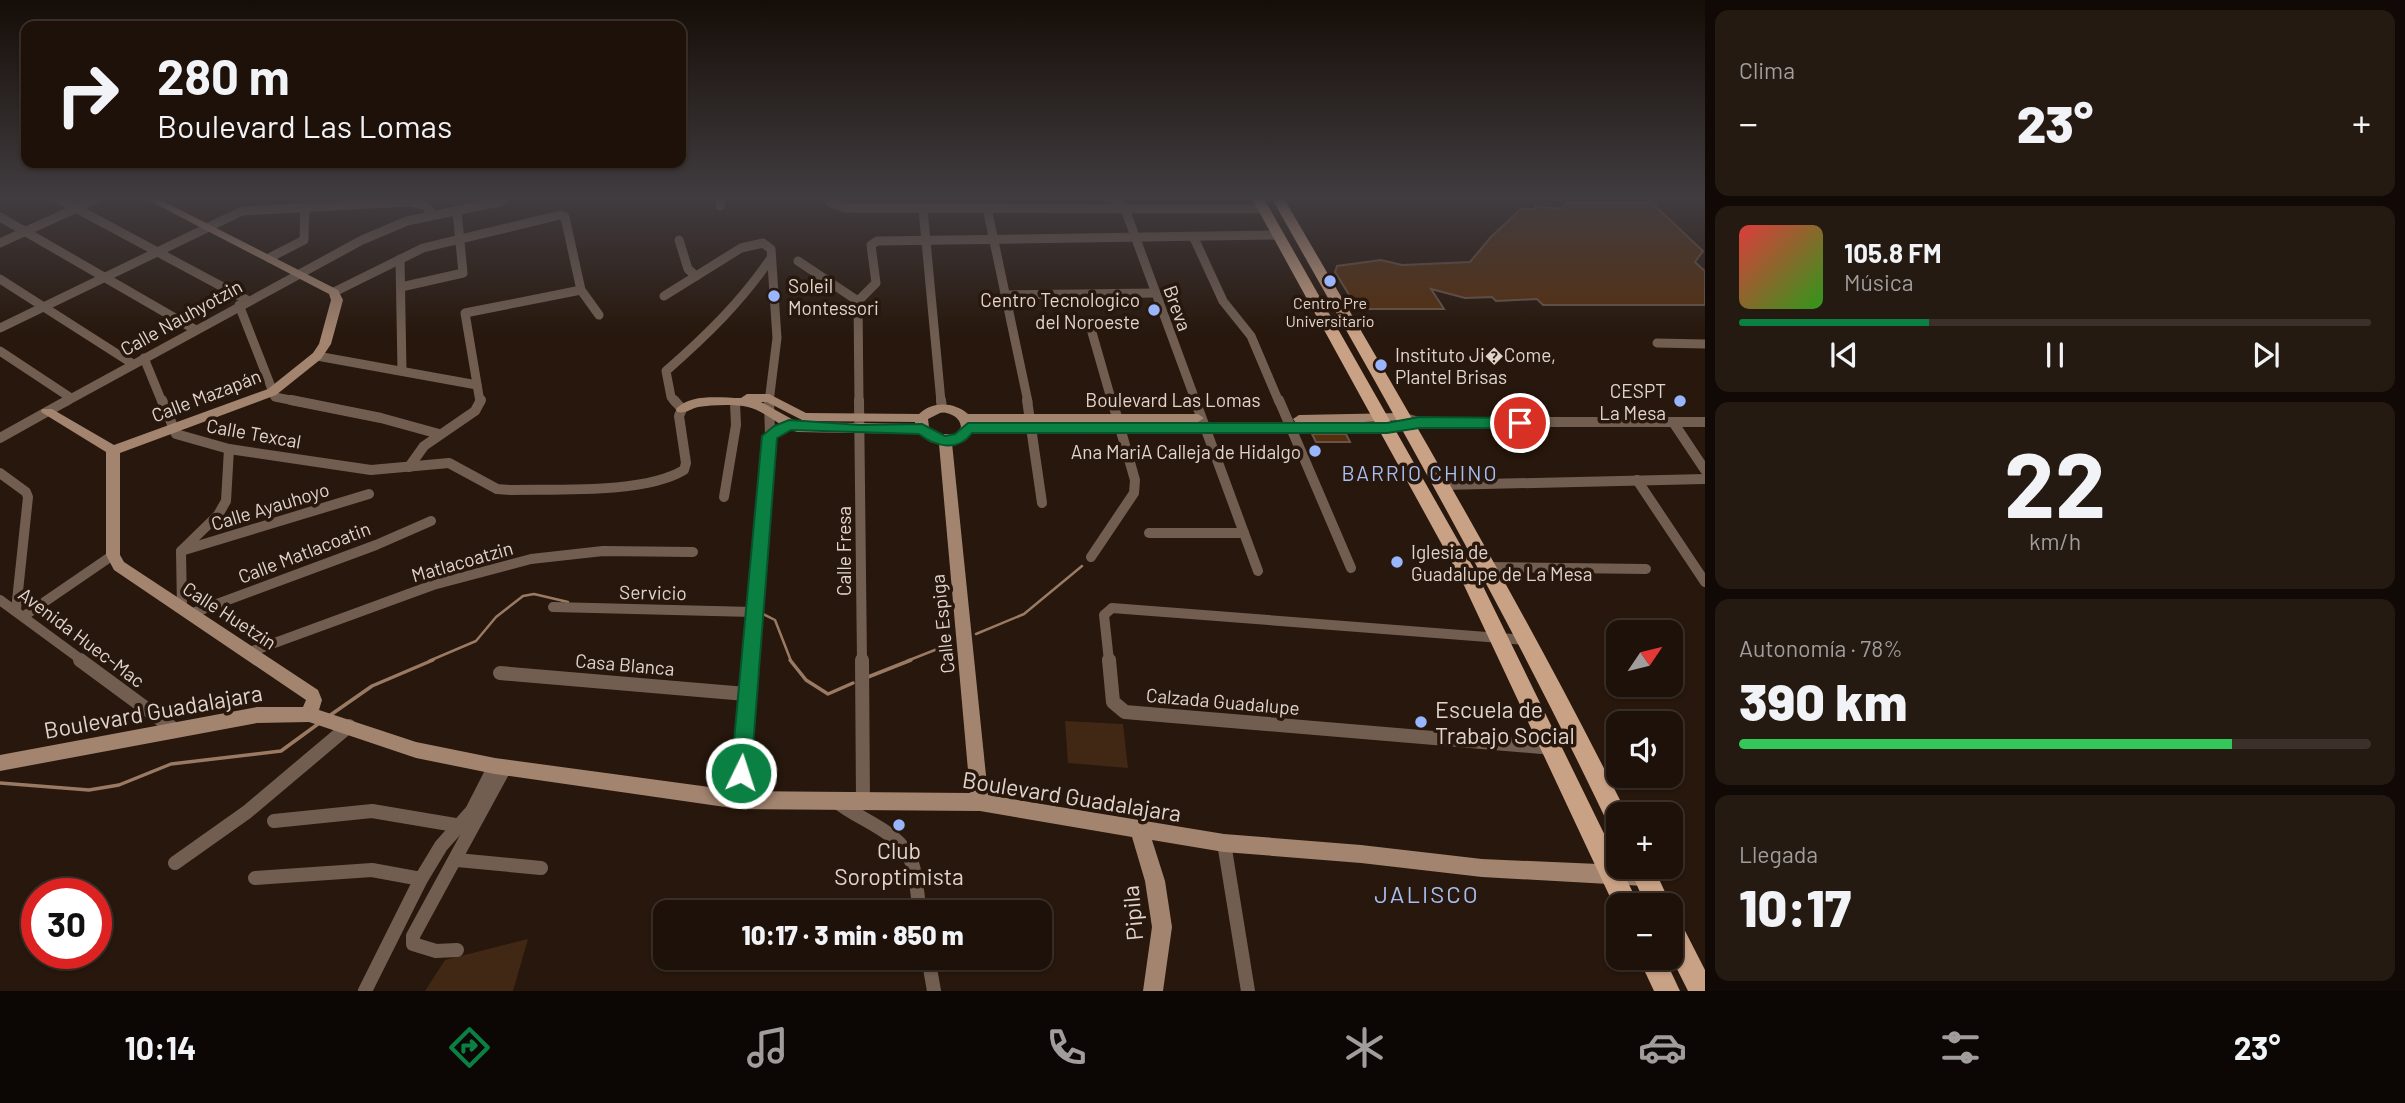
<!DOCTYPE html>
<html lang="es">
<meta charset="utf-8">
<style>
:root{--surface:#1d1109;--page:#251a12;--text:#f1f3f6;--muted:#a09d9c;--line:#3b312a;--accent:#0b8043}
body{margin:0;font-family:Barlow,sans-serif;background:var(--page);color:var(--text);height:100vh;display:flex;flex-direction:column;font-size:26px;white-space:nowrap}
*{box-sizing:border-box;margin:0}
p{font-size:23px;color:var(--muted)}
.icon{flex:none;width:38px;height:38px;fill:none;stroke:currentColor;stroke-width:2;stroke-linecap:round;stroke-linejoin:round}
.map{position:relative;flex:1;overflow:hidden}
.side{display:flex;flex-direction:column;gap:10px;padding:10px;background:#100905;width:700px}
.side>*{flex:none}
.hud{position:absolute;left:21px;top:21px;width:665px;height:147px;border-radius:14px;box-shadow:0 2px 5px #0004,0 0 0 2px var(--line);background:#1d1109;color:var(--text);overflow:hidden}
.needle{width:46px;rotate:55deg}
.fabs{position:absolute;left:1606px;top:620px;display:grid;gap:14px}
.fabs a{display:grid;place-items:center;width:77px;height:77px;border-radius:14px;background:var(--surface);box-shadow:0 2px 5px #0004,0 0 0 2px var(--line);font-size:35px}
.speed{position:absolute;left:21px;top:878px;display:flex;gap:14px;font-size:35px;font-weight:700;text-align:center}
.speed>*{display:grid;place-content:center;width:91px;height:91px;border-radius:50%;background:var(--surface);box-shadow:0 2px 5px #0004,0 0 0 2px var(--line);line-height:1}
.speed .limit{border:10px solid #d22;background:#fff;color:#111}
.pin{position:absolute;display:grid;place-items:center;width:60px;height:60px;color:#fff;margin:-30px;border:4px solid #fff;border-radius:50%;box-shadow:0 2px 7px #0007}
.me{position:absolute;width:77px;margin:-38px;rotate:4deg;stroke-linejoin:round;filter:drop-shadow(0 0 5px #0008)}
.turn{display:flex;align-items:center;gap:24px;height:147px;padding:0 21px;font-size:32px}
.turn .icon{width:91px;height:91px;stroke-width:2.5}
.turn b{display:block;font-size:49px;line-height:60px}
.big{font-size:52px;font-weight:800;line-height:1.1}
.side .card{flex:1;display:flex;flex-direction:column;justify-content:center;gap:10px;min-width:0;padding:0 24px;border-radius:14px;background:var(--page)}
.side .dial{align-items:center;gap:0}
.dial b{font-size:91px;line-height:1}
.song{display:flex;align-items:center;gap:21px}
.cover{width:84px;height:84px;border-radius:10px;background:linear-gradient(135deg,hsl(0 70% 55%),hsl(110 70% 35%))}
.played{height:7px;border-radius:4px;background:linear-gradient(90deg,var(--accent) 30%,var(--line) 30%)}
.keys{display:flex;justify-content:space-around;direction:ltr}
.heat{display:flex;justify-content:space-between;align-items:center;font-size:38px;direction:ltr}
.charge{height:10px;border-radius:5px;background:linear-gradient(90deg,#34c759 78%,var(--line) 0)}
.trip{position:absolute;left:653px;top:900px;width:399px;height:70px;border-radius:14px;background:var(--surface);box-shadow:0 2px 5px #0004,0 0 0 2px var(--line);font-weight:800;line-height:70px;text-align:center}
.tabs{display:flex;height:112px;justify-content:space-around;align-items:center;background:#0c0704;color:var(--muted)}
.tabs .icon{width:49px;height:49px}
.tabs .on{color:var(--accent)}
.tabs b{font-size:32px;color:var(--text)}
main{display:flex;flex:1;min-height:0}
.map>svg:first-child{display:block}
.green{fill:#402815}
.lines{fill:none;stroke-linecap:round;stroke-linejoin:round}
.stream-far1{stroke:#9b7a63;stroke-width:2.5}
.stream{stroke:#9b7a63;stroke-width:3.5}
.building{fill:#562f0f;stroke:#685447;stroke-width:2}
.street-far2{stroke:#715e51;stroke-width:9}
.street-far1{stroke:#715e51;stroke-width:10}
.street{stroke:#715e51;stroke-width:14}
.secondary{fill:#a3846f;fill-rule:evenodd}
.primary{fill:#c9a185;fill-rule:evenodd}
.route{fill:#0b8043;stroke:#07532c;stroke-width:2}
.poi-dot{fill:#98b5fd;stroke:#27170c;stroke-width:2.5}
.labels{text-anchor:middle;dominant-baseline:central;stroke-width:7;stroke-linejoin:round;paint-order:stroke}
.far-poi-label{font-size:16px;fill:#e0d4cd;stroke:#27170c}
.poi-label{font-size:19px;fill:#e0d4cd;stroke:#27170c;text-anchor:start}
.street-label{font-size:19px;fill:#e0d4cd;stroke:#27170c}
.neighbourhood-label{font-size:21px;letter-spacing:2px;fill:#a7bef3;stroke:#27170c}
.near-poi-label{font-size:23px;fill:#e0d4cd;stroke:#27170c;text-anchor:start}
.near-street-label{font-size:23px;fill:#e0d4cd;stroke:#27170c}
.near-neighbourhood-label{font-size:24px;letter-spacing:2px;fill:#a7bef3;stroke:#27170c}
</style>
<main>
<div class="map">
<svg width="1705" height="991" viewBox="0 0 1705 991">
<rect width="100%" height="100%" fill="#27170c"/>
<g class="green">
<path d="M 1065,721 L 1123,724 L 1128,768 L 1068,763 Z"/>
<path d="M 528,939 L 513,991 L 425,991 L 445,960 Z"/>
</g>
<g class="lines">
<g class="stream-far1">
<path d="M 759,612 L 775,620 L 791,661"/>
<path d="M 976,634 L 1024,614 L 1082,566"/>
<path d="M 429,661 L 476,641 L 496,617 L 523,596 L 534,594 L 568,602"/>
<path d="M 907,661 L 950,644"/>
</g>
<g class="stream">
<path d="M 790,660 L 806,680 L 828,694 L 853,683"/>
<path d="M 868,677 L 911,660"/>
<path d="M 329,716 L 372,686 L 433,660"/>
<path d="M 0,783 L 89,790 L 119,785 L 171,764 L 281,751 L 318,724"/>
</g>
</g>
<g class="building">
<path d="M 1567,203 L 1652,203 L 1703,251 L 1695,262 L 1705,271 L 1705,305 L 1543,305 L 1537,299 L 1496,301 L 1492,297 L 1465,298 L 1431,289 L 1444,309 L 1358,309 L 1335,272 L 1337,266 L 1381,260 L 1402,265 L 1470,262 L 1491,237 L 1521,209 L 1536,209 L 1535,206 L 1561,209 Z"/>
<path d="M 1312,434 L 1346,434 L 1350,442 L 1316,442 Z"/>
</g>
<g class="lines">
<g class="street-far2">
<path d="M 827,197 L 831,203 L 845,208 L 1263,209"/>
<path d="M 1112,197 L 1125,209 L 1196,402"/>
<path d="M 57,198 L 247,300"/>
<path d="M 720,206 L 721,197"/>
<path d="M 987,208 L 1028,402"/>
<path d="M 923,209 L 941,402"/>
<path d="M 0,217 L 194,329"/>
<path d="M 1194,238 L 1223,301 L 1251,336 L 1279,402"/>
<path d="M 679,240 L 688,269 L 696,276"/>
<path d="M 0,243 L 101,197"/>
<path d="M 269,258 L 304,240 L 305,207"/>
<path d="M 400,259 L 402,371"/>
<path d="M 798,261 L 858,301"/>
<path d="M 0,279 L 133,364"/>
<path d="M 401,287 L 463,273 L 457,211"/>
<path d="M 334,292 L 423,248 L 560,215 L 565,217 L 581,290 L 599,315"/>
<path d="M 1006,295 L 1154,293"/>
<path d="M 664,296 L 741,248 L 763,243 L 771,249 L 777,338 L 769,402"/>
<path d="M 858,301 L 859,402"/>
<path d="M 858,301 L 876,283 L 871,245 L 877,241 L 1279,235"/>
<path d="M 239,305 L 275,397 L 300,402"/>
<path d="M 1089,322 L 1112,402"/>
<path d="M 0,328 L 242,211 L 409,202 L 425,205 L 433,215"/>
<path d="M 1657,343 L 1705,344"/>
<path d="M 0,351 L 71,398"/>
<path d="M 317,356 L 477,385"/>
<path d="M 144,358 L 162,402"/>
<path d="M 65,402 L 362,240 L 407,221 L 503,201"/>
<path d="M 480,402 L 465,313 L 581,290"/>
<path d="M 675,402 L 671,397 L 666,371 C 706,336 741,302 771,258"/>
</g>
<g class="street-far1">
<path d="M 162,400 L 176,434 L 229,449 L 371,470 L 449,463 L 497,489 L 510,490 C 558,489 644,494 684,470 L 686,463 L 679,416 L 682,409 L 674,400"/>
<path d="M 291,400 L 381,418 L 439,434"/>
<path d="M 859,400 L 862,661"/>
<path d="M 941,400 L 942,408"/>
<path d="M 1027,400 L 1042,503"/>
<path d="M 1195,400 L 1258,571"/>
<path d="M 1279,400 L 1351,568"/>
<path d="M 1401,417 L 1419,422 L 1705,422"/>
<path d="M 1673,422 L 1705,470"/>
<path d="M 770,436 L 789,425"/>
<path d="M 0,438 L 68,400"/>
<path d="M 409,467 L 424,446 L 475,411 L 481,400"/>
<path d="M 0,473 L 26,492 L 28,497 L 16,610"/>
<path d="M 1637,480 L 1705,582"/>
<path d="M 1442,485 L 1705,479"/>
<path d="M 724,497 L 736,425 L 735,403"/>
<path d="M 1149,533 L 1244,533"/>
<path d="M 181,551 L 369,494"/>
<path d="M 1091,557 L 1134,493 L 1135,480 L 1112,400"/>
<path d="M 1487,567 L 1646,569"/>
<path d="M 0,600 L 83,661"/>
<path d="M 553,607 L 753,612"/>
<path d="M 182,609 L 181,551 L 218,515 L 226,501 L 229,449"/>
<path d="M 190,614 L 376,545 L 431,521"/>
<path d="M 24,616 L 113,555"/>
<path d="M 250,652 L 433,585 L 531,559 L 603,551 L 693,552"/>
<path d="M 751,661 L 770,436 L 769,400"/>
<path d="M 1109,661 L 1104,615 L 1112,608 L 1527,640"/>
</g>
<g class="street">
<path d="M 80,660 L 175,730"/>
<path d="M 862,660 L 863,801"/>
<path d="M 1109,660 L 1113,702 L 1125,712 L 1553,748"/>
<path d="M 500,673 L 746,694"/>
<path d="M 739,800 L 751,660"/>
<path d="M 836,801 C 860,821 901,831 912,863 C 917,878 917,896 920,912"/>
<path d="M 274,821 L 372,811 L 461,826"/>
<path d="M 1224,843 L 1248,991"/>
<path d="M 457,860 L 541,868"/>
<path d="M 175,863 L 247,812 L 349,726"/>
<path d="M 255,878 L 372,870 L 421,879"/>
<path d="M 457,950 L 436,951 L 413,944 L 413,936 L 505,767"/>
<path d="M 928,957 L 934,991"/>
<path d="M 365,991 L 421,879 L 441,846 L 472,811 L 495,766"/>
</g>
<path class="secondary" d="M 142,197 L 155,197 L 338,290 L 343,300 L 331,344 L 321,359 L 276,395 L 120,453 L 120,555 L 124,562 L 318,690 L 322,700 L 319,710 L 416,742 L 495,758 L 739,791 L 970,793 L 939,444 L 930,442 L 919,434 L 797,432 C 779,426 765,411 748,407 C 734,404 712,405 698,407 C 690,409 686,414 677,412 L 676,409 C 691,393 720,398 741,398 L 747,394 L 769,394 L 806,413 L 919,414 C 933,401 954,402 968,414 L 1198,414 L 1204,418 L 1198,422 L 974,423 L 1296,423 L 1293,419 L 1299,415 L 1401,413 L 1407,417 L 1406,420 L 1343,423 L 1406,422 L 1413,427 L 1411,430 L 972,433 L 965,441 L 952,443 L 988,795 L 1224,834 L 1361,845 L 1482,859 L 1644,866 L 1651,869 L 1654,876 L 1651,883 L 1644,886 L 1482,877 L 1361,863 L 1224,852 L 1152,840 L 1165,881 L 1172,927 L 1163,991 L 1143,991 L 1152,927 L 1145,881 L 1132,837 L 980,811 L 739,809 L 495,774 L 416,758 L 309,722 L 257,723 L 0,771 L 0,755 L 257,707 L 303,707 L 306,700 L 114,570 L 106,555 L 106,452 L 41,412 L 42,409 L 52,409 L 114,445 L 268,389 L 313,353 L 319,344 L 331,300 L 329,294 ZM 761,402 L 767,402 L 804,421 L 915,422 L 915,424 L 797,422 ZM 942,412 C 952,414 960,417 961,427 L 956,434 L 938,434 L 929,427 L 928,419 Z"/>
<g class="primary">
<path d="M 1251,197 L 1263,197 L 1477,574 L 1639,905 L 1619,905 L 1618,914 L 1462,581 Z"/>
<path d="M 1271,197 L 1283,197 C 1402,401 1522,603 1627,814 L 1619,814 L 1619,833 L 1611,830 C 1508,613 1389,406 1271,197 Z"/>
<path d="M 1628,866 L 1653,866 L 1671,905 L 1646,905 Z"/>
<path d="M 1671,918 L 1680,921 L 1705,970 L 1705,991 L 1688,991 L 1671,957 Z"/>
<path d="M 1638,957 L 1664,957 L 1680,991 L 1654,991 Z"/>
</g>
</g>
<linearGradient id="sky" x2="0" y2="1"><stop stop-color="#150d07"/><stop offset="0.59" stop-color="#413c40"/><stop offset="1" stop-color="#413c40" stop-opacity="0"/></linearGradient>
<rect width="1705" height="336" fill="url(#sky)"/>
<path class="route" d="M 1419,417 L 1520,418 L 1528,423 L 1520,428 L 1419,428 L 1387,433 L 972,433 C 958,452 936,447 919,434 L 791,430 L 777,438 L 751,773 L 748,780 L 741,783 L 734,780 L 731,773 L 762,436 L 774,426 L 789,420 L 860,425 L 922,424 L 945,436 L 955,434 L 968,423 L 1387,423 Z"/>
<g class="poi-dot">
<circle cx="1330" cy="281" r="7"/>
<circle cx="774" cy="296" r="7"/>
<circle cx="1154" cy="310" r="7"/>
<circle cx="1381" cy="365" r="7"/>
<circle cx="1680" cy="401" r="7"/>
<circle cx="1315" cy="451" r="7"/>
<circle cx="1397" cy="562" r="7"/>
<circle cx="1421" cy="722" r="7"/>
<circle cx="899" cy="825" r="7"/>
</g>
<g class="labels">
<g class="far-poi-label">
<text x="1330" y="302">Centro Pre<tspan x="1330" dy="18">Universitario</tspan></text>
</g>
<g class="poi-label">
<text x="788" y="285">Soleil<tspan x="788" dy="22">Montessori</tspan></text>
<text x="1140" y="299" text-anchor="end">Centro Tecnologico<tspan x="1140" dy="22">del Noroeste</tspan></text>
<text x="1395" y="354">Instituto Ji�Come,<tspan x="1395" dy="22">Plantel Brisas</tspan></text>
<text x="1666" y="390" text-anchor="end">CESPT<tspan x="1666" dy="22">La Mesa</tspan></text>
<text x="1301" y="451" text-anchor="end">Ana MariA Calleja de Hidalgo</text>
<text x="1411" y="551">Iglesia de<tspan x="1411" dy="22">Guadalupe de La Mesa</tspan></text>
</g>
<g class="street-label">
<text transform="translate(1178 308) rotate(70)">Breva</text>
<text transform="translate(181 317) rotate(-29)">Calle Nauhyotzin</text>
<text transform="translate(206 395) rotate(-21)">Calle Mazapán</text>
<text x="1173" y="399">Boulevard Las Lomas</text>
<text transform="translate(254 433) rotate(10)">Calle Texcal</text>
<text transform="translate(270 506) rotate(-17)">Calle Ayauhoyo</text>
<text transform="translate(843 551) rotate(-90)">Calle Fresa</text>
<text transform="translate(304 552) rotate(-21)">Calle Matlacoatin</text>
<text transform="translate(462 561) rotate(-16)">Matlacoatzin</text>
<text transform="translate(653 592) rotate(1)">Servicio</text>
<text transform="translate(230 615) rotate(33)">Calle Huetzin</text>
<text transform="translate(942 624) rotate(-96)">Calle Espiga</text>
<text transform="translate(82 637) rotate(37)">Avenida Huec-Mac</text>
<text transform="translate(625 664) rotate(5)">Casa Blanca</text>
<text transform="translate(1223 701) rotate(5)">Calzada Guadalupe</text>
</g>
<g class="neighbourhood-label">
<text x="1420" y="472">BARRIO CHINO</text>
</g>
<g class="near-poi-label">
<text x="1435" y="709">Escuela de<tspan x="1435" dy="26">Trabajo Social</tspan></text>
<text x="899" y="850" text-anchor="middle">Club<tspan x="899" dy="26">Soroptimista</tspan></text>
</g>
<g class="near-street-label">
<text transform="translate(153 711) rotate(-10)">Boulevard Guadalajara</text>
<text transform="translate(1072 796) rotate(9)">Boulevard Guadalajara</text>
<text transform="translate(1132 913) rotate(-95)">Pipila</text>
</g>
<g class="near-neighbourhood-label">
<text x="1427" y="893">JALISCO</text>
</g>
</g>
</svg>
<div class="fabs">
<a><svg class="needle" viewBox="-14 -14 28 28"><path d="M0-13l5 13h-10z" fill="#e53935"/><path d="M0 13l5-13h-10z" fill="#a09d9c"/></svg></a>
<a><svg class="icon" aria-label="sound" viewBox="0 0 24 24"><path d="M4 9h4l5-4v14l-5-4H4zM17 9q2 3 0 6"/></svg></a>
<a>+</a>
<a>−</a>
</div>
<div class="speed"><div class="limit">30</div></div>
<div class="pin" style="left:1520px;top:423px;background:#d93025"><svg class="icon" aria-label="arrive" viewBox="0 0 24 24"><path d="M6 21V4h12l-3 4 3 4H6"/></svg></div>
<svg class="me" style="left:741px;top:773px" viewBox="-20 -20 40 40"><circle r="17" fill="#0b8043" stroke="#fff" stroke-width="3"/><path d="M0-11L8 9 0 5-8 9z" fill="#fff"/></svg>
<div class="trip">10:17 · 3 min · 850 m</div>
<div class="hud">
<div class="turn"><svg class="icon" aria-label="right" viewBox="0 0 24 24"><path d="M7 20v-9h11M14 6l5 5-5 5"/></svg><div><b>280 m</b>Boulevard Las Lomas</div></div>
</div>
</div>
<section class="side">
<div class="card"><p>Clima</p>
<div class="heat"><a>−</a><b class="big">23°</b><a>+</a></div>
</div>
<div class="card">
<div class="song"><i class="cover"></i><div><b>105.8 FM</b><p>Música</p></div></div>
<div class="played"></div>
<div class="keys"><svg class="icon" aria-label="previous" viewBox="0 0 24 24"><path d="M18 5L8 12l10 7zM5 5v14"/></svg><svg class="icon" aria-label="pause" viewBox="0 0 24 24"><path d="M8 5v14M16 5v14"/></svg><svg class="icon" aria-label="next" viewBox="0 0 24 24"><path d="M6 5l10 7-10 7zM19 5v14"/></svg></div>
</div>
<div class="card dial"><b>22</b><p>km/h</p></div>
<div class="card"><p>Autonomía · 78%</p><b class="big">390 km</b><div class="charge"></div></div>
<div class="card"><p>Llegada</p><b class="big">10:17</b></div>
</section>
</main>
<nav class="tabs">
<b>10:14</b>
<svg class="icon on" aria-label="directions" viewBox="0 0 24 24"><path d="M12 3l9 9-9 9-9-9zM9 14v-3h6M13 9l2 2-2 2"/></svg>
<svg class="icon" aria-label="music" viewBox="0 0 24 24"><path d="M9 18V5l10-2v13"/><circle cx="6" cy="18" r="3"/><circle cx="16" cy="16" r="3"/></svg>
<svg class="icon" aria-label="phone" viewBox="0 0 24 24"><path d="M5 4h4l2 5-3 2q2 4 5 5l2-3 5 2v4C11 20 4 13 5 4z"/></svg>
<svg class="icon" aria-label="climate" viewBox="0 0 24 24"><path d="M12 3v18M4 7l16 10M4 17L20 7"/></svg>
<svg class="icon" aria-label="car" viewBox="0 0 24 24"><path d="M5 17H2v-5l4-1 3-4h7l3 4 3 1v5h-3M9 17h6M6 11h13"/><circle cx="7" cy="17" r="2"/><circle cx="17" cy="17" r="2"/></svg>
<svg class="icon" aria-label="filters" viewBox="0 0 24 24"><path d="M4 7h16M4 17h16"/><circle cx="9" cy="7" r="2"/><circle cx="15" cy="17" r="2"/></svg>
<b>23°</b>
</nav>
